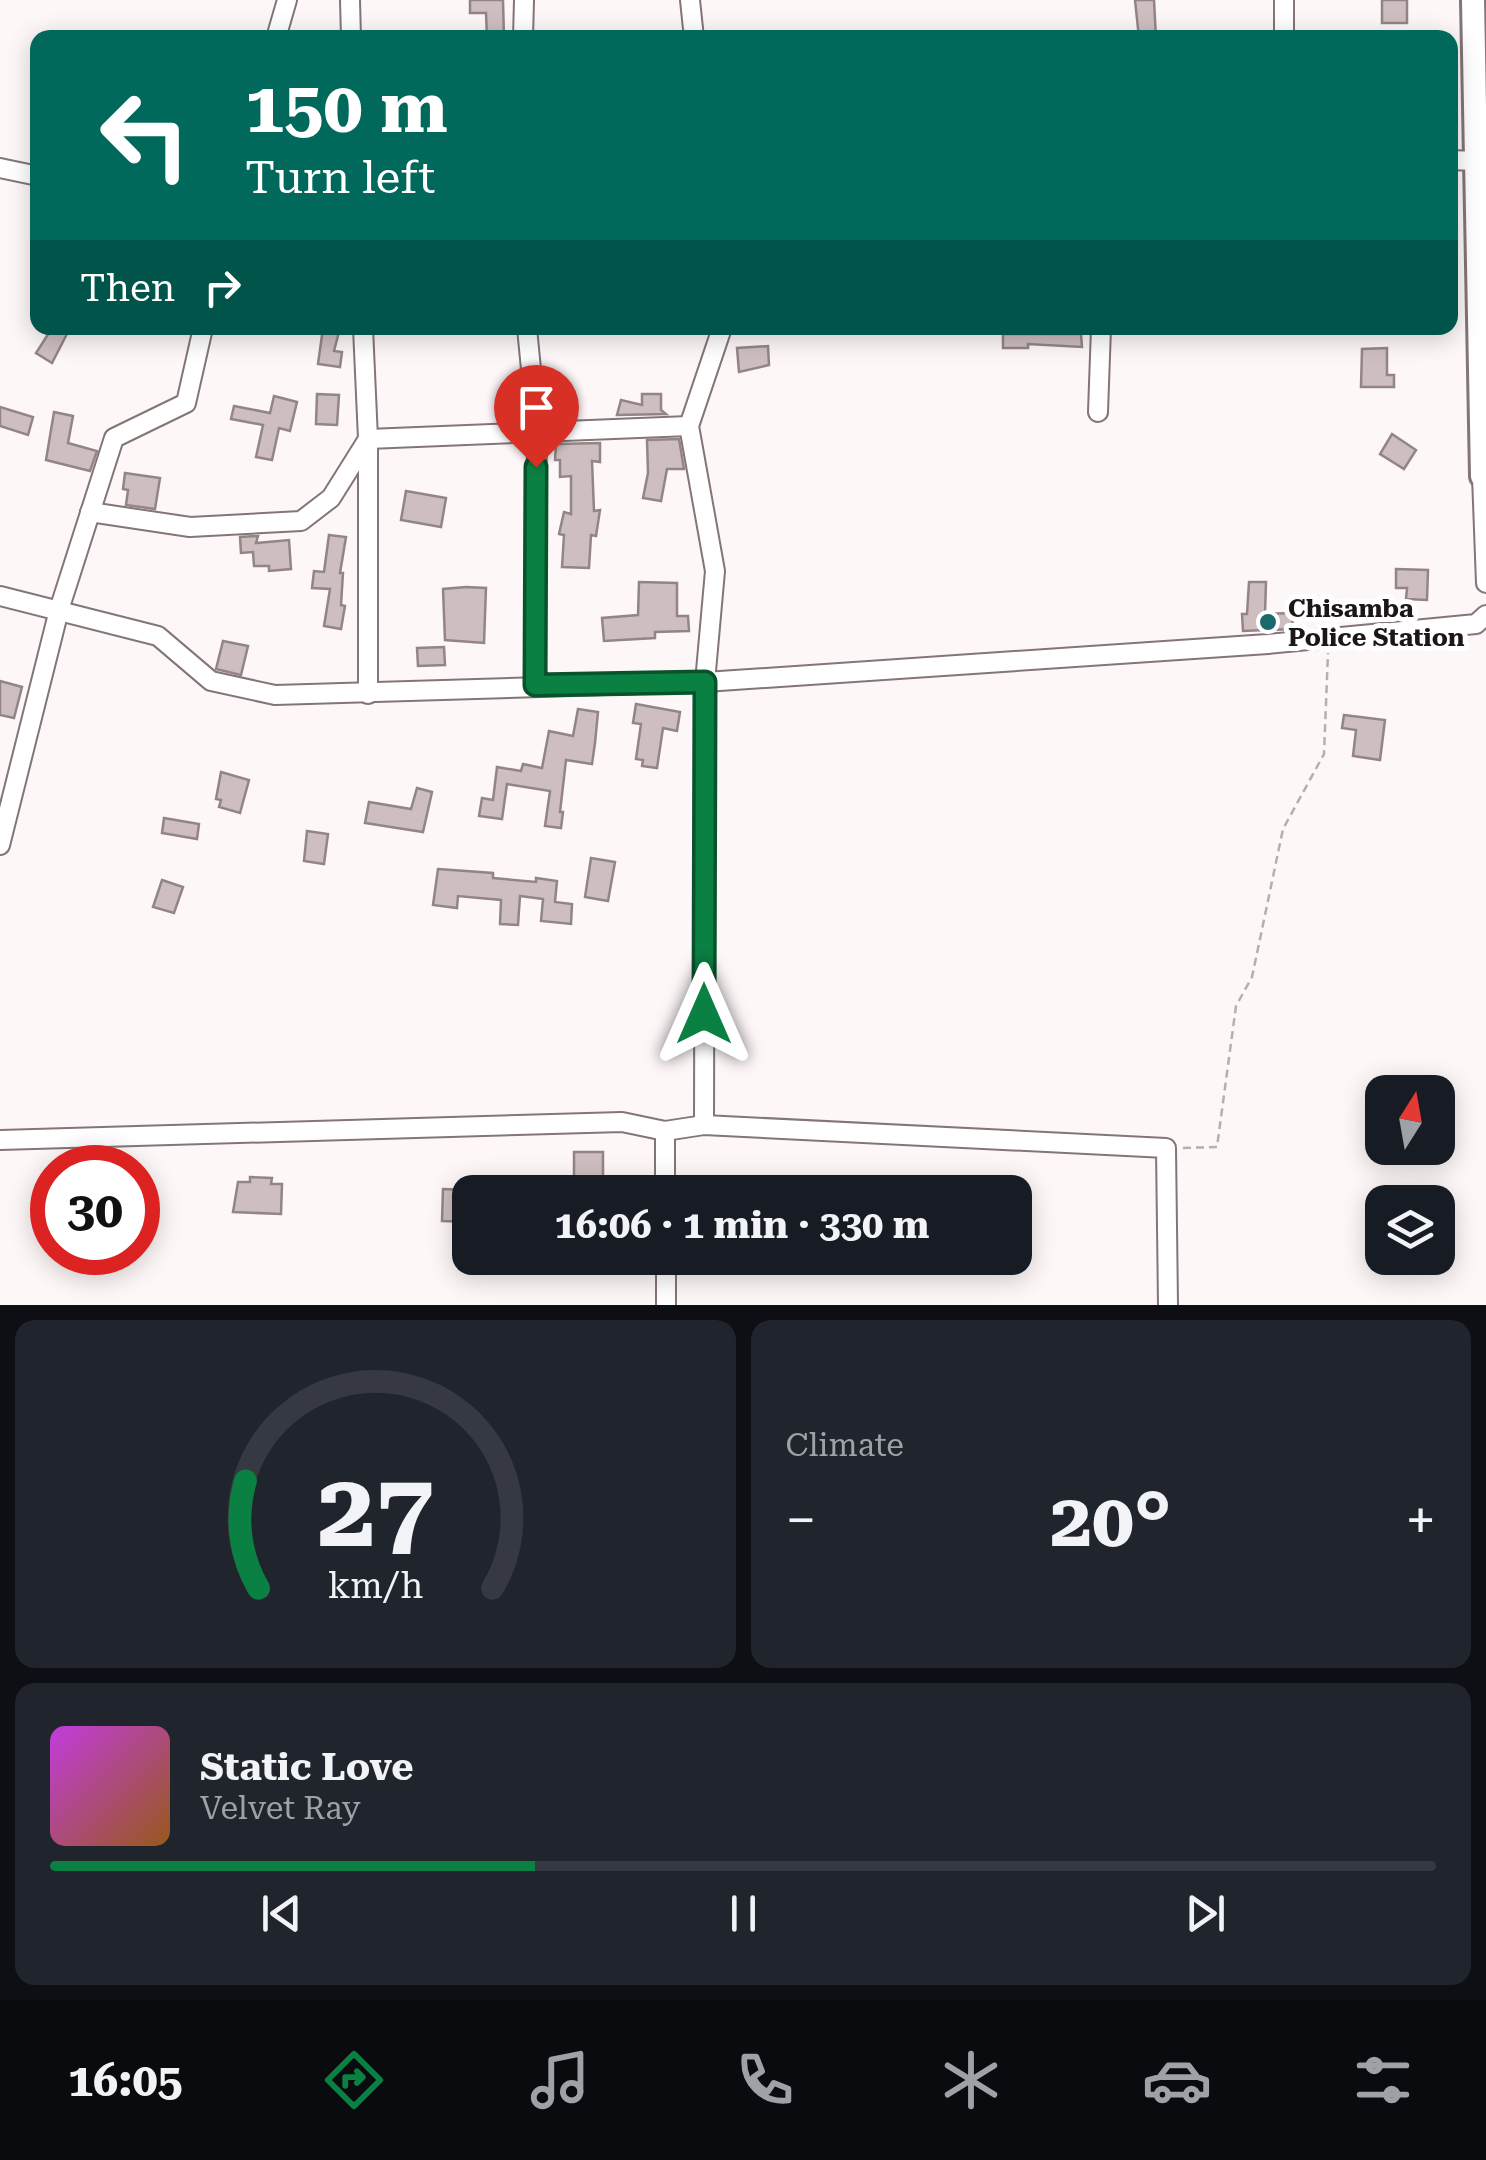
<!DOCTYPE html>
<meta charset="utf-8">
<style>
:root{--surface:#171b24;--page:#20242c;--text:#f1f3f6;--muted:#9ea1a6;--line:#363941;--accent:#0b8043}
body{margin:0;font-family:"Roboto Serif",serif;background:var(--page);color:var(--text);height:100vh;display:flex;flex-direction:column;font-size:38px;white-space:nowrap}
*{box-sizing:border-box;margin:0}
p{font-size:32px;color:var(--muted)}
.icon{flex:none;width:55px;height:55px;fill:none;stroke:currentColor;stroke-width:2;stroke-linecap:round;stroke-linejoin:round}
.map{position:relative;height:1305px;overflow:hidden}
.sheet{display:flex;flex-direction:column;gap:15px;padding:15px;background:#0d0f14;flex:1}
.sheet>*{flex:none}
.top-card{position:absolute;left:30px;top:30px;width:1428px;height:305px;border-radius:20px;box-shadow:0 5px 25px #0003;background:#00695c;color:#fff;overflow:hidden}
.needle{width:65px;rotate:11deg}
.buttons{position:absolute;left:1365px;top:1075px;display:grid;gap:20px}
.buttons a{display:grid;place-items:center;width:90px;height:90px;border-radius:20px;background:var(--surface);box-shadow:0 5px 25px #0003;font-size:50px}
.speed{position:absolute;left:30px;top:1145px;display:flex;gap:20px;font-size:50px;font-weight:700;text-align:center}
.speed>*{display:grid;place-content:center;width:130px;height:130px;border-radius:50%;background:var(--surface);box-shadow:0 5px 25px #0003;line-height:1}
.speed .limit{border:15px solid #d22;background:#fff;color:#111}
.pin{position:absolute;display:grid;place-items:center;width:85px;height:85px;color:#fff;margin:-102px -42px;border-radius:50% 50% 50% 0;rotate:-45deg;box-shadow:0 0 10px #0007}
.pin .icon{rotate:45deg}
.me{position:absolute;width:110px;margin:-55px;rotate:0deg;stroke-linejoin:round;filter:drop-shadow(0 0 8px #0008)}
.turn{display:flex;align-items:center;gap:35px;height:210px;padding:0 50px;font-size:45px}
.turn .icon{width:130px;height:130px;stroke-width:2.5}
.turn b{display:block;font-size:70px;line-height:85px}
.then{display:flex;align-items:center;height:95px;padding:0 50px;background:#0003;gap:20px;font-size:38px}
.big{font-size:75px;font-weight:700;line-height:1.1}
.sheet .card{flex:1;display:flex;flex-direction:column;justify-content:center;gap:15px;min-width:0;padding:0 35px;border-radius:20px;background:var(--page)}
.sheet .dial{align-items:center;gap:0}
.dial svg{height:260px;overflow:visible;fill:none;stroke:var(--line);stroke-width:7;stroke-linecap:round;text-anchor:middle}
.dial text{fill:var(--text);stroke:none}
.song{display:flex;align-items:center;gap:30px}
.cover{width:120px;height:120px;border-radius:15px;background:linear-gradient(135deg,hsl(290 70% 55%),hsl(30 70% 35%))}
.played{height:10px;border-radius:5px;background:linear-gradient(90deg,var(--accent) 35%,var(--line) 35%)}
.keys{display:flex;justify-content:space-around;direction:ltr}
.heat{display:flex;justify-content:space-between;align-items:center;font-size:55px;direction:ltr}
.sheet .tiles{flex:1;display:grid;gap:15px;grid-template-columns:1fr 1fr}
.card:last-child{grid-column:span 2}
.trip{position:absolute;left:452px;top:1175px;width:580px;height:100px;border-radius:20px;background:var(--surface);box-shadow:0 5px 25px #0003;font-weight:700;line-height:100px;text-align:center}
.dock{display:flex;height:160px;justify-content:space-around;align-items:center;background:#090b0e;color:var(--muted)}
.dock .icon{width:70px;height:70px}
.dock .selected{color:var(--accent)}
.dock b{font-size:45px;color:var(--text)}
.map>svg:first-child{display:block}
.building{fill:#cebec0;stroke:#938587;stroke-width:2.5}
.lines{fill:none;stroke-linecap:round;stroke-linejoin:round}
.minor-casing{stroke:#847577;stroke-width:22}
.major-casing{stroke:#847577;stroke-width:28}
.path{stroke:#b5afb0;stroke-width:2.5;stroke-dasharray:8 5;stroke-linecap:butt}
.minor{stroke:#fff;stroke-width:18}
.major{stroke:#fff;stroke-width:22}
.route-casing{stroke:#07532c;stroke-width:25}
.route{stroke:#0b8043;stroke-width:18}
.poi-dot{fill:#1c696d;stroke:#fff;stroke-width:4}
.labels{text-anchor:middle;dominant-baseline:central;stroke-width:10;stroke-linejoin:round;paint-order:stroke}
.poi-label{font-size:25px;font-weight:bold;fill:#1c1617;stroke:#fff;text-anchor:start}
</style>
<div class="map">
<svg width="1486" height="1305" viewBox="0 0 1486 1305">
<rect width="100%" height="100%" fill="#fdf7f8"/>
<g class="building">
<path d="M 470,0 L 503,0 L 504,38 L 487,38 L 486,13 L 470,13 Z"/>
<path d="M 1135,0 L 1154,0 L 1156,38 L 1139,38 Z"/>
<rect x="1382" y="0" width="25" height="23"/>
<path d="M 52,328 L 70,328 L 52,363 L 36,353 Z"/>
<path d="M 323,328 L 340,328 L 334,351 L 342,352 L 340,367 L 318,364 Z"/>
<path d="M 1003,334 L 1081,334 L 1082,347 L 1028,344 L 1028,348 L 1003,348 Z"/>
<path d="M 768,346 L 769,365 L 739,372 L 737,348 Z"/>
<path d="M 1387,348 L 1387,375 L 1394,375 L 1394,387 L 1361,387 L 1362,349 Z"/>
<path d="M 317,394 L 339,395 L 337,425 L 316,424 Z"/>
<path d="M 642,394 L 661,394 L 661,410 L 666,414 L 617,415 L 621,400 L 642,405 Z"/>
<path d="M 274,396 L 297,402 L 290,431 L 279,428 L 272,460 L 256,457 L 263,425 L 231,419 L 234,406 L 270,413 Z"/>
<path d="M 0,407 L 33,417 L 28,435 L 0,426 Z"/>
<path d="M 54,412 L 73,416 L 68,443 L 97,451 L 90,471 L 46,460 Z"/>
<path d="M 1392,434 L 1416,450 L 1404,469 L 1380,454 Z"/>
<path d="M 679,439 L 684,469 L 667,469 L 661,501 L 643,498 L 648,473 L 647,440 Z"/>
<path d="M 600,443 L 600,462 L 592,461 L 594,511 L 600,510 L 596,536 L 591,535 L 589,568 L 562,567 L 564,535 L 559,534 L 564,512 L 571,514 L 571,476 L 560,477 L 560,460 L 555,460 L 556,444 Z"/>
<path d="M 125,473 L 160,478 L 155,509 L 126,505 L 128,490 L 123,489 Z"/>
<path d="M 406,491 L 446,498 L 441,527 L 401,520 Z"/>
<path d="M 329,535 L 346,537 L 340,573 L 343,573 L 341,605 L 345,606 L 341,629 L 324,626 L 330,589 L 312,588 L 314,571 L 324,572 Z"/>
<path d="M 258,536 L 256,543 L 289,540 L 291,569 L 269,571 L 269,566 L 254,566 L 253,552 L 241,553 L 240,537 Z"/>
<path d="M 1396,569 L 1428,570 L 1427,600 L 1406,599 L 1407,588 L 1396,588 Z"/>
<path d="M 639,582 L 677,583 L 677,616 L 688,616 L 689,631 L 655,632 L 655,638 L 604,641 L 602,618 L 638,615 Z"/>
<path d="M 1249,582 L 1266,582 L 1265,614 L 1292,613 L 1293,629 L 1243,631 L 1242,614 L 1247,614 Z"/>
<path d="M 466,587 L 486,588 L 484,643 L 445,640 L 443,589 Z"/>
<path d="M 223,641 L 248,646 L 241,675 L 216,669 Z"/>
<path d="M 444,647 L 445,665 L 418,666 L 417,648 Z"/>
<path d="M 0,681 L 22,687 L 14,718 L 0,715 Z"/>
<path d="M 636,704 L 680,712 L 677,731 L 663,728 L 657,768 L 642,766 L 643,760 L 636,759 L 641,724 L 633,723 Z"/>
<path d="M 578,709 L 598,712 L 595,743 L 592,764 L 566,760 L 560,812 L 563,812 L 561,828 L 545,826 L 550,791 L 507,784 L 502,819 L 479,816 L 482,798 L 493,800 L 497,767 L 521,771 L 523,764 L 542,768 L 549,731 L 573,736 Z"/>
<path d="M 1344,715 L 1385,720 L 1380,760 L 1353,756 L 1356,730 L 1342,728 Z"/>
<path d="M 221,772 L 249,780 L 240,813 L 219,807 L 221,800 L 216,799 Z"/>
<path d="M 417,788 L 432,792 L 423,832 L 365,823 L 369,802 L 411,809 Z"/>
<path d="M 164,818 L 199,824 L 197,839 L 162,833 Z"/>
<path d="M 307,831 L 328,834 L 324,864 L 304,861 Z"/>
<path d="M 591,858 L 615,862 L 608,901 L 585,897 Z"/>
<path d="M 438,869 L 493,873 L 493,878 L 536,882 L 536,878 L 557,881 L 555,902 L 572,904 L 571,924 L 541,921 L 543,899 L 520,896 L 518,925 L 500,924 L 501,900 L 458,896 L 457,908 L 433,905 Z"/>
<path d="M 162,880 L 183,887 L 174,913 L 153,907 Z"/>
<rect x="574" y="1152" width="29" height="40"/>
<path d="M 250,1177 L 272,1178 L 271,1184 L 282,1184 L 281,1214 L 233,1212 L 238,1182 L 250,1182 Z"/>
<path d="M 443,1189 L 470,1190 L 470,1222 L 442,1221 Z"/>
</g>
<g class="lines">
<defs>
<g id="minor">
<path d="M 350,0 L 351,38"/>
<path d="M 690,0 L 694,38"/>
<path d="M 276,38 L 287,0"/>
<path d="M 523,38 L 524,0"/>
<path d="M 1284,38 L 1284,0"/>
<path d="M 1450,160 L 1476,161"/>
<path d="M 0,168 L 38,176"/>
<path d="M 363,328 L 368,439 L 368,694"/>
<path d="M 527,328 L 537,431 L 535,685"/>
<path d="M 1098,412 L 1101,328"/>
<path d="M 1482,476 L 1486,583"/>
<path d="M 90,512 L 190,527 L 301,521 L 331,498 L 368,439 L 689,426"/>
<path d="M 0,596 L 158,636 L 211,681 L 275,695 L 705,682 L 1268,644 L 1476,624 L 1486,615"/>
<path d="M 0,845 L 59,610 L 114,438 L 186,403 L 203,328"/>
<path d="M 704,1125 L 705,682 L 715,571 L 689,426 L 722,328"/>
<path d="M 665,1131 L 665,1192"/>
<path d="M 0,1140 L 622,1122 L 665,1131 L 704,1125 L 1166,1148 L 1168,1305"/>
<path d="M 666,1258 L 666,1305"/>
</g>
<path id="major" d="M 1473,0 L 1482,476 L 1486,476"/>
</defs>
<use href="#minor" class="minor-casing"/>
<use href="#major" class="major-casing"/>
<path class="path" d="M 1183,1148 L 1217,1147 L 1236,1006 L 1252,977 L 1283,829 L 1324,754 L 1328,653"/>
<use href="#minor" class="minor"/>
<use href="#major" class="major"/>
</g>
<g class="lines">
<defs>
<path id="route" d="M 536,467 L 535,685 L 705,682 L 704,1014"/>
</defs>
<use href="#route" class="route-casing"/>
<use href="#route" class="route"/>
</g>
<circle class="poi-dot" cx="1268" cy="622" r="10"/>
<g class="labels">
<g class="poi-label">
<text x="1288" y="608">Chisamba<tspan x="1288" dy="29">Police Station</tspan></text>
</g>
</g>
</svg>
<div class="buttons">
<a><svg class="needle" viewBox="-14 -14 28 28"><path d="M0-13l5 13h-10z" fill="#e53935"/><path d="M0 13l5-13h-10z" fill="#9ea1a6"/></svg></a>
<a><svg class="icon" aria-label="layers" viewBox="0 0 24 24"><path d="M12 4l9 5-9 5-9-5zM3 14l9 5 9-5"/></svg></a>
</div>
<div class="speed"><div class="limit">30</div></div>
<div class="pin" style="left:536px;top:467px;background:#d93025"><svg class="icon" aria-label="arrive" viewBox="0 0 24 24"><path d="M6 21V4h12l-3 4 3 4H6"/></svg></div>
<svg class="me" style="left:704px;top:1014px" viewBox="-20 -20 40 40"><path d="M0-17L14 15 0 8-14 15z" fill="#0b8043" stroke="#fff" stroke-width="4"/></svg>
<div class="trip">16:06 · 1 min · 330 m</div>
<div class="top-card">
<div class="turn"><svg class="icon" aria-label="left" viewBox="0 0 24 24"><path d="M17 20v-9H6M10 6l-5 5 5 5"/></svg><div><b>150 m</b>Turn left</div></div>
<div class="then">Then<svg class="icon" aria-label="right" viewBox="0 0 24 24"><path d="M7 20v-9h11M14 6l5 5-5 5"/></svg></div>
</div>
</div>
<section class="sheet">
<div class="tiles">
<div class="card dial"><svg viewBox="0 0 100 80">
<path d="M14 69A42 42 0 1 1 86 69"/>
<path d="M14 69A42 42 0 0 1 10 36" stroke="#0b8043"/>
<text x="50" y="56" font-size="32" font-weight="700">27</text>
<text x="50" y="72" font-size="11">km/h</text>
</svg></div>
<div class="card"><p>Climate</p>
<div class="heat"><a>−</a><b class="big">20°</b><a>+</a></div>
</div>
<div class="card">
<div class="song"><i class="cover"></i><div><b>Static Love</b><p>Velvet Ray</p></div></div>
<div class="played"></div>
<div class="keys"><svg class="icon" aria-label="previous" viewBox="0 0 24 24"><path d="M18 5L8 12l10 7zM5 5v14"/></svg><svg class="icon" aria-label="pause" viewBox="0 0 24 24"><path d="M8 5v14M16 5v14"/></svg><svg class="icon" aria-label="next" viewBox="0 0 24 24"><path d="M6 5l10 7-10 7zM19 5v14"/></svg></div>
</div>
</div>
</section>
<nav class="dock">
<b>16:05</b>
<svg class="icon selected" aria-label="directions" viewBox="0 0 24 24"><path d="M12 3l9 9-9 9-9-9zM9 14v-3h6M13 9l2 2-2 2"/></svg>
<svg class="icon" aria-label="music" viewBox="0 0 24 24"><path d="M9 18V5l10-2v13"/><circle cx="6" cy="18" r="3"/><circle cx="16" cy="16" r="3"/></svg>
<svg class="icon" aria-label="phone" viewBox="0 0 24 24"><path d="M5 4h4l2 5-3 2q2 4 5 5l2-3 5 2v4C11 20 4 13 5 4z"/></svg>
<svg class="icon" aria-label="climate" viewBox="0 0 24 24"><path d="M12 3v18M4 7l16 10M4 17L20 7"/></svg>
<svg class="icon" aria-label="car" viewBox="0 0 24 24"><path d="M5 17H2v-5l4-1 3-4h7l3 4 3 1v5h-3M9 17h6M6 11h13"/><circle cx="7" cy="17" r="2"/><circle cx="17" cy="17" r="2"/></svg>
<svg class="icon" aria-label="filters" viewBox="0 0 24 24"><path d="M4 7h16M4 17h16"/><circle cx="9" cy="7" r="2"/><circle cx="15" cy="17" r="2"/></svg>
</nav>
